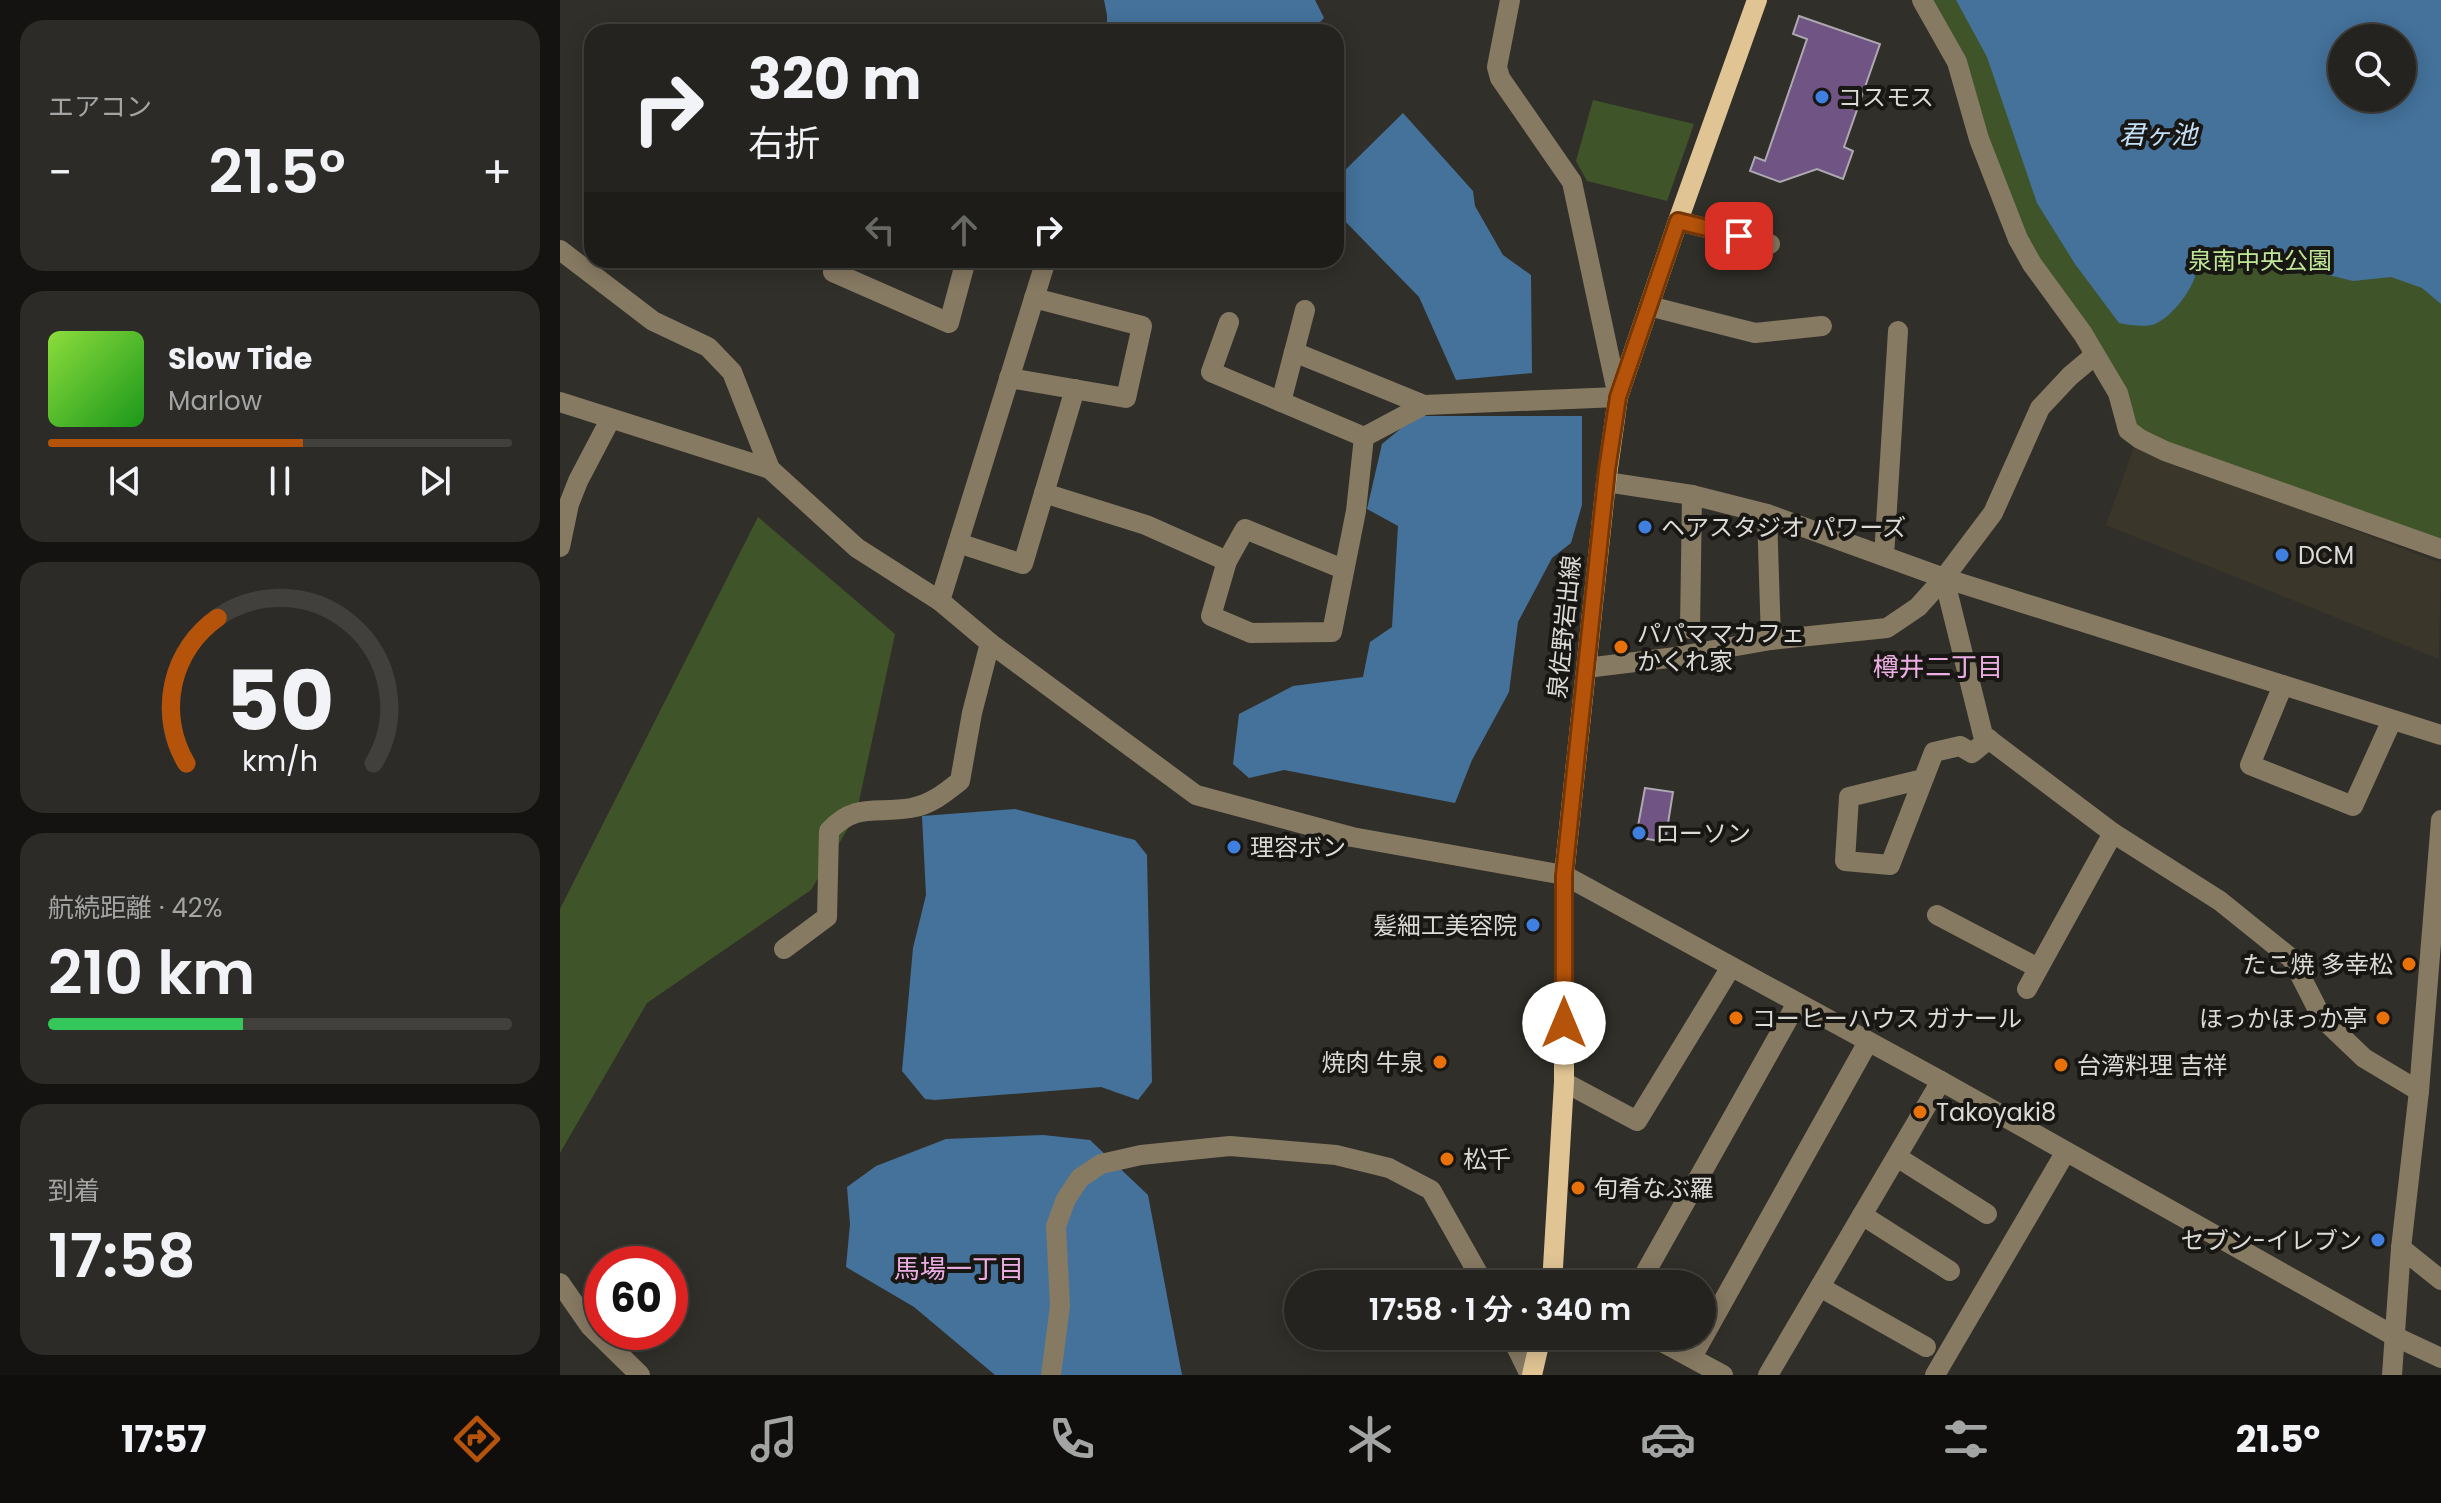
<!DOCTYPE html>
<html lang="ja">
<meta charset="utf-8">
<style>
:root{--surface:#25231f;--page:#2d2b28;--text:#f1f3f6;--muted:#a3a4a4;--line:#42403d;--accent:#b45309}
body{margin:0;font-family:Poppins,"Noto Sans JP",sans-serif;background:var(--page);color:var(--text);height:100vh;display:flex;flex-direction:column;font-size:30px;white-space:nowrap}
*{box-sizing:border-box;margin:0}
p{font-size:26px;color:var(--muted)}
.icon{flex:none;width:44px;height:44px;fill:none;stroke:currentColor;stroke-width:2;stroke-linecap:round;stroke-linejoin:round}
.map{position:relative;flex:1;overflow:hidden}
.drawer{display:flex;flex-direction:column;gap:20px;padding:20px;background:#141311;width:560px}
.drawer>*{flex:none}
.top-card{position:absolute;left:24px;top:24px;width:760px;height:244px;border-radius:24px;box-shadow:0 4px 20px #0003,0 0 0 2px var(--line);background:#25231f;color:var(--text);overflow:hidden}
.buttons{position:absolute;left:1768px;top:24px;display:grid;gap:16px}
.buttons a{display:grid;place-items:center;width:88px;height:88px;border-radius:50%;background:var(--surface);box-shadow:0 4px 20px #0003,0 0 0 2px var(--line);font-size:40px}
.speed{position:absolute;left:24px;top:1246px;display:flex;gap:16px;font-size:40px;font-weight:700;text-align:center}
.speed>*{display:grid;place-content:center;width:104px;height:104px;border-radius:50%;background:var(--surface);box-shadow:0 4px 20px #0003,0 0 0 2px var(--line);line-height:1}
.speed .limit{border:12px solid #d22;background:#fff;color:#111}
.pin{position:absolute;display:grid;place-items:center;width:68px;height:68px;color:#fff;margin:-34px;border-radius:16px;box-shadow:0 4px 12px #0006}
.me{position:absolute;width:88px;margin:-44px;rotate:0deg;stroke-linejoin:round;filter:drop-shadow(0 0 6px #0008)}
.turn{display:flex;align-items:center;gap:28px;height:168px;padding:0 32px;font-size:36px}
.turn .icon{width:104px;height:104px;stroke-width:2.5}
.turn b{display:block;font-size:56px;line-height:68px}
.lanes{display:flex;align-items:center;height:76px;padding:0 32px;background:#0003;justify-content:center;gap:40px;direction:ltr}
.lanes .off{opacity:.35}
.big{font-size:60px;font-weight:600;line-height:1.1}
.drawer .card{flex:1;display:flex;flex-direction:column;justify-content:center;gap:12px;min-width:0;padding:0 28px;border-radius:24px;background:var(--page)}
.drawer .dial{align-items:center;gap:0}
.dial svg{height:208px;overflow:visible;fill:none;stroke:var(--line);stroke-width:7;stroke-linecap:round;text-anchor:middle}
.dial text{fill:var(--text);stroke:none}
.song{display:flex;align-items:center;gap:24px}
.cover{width:96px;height:96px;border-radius:12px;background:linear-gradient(135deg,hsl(90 70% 55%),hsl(120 70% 35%))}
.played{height:8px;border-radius:4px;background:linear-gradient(90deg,var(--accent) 55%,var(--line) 55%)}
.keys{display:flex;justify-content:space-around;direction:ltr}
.heat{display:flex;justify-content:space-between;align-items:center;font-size:44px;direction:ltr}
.charge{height:12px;border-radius:6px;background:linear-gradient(90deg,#34c759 42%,var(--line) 0)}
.trip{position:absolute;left:724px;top:1270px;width:432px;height:80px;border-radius:40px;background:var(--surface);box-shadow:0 4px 20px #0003,0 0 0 2px var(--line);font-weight:600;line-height:80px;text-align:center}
.tabs{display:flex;height:128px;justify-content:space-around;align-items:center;background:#0f0e0c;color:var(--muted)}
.tabs .icon{width:56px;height:56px}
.tabs .active{color:var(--accent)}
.tabs b{font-size:36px;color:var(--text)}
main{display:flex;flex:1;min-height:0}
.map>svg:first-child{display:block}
.built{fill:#3a362a}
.green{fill:#405429;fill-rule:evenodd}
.water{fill:#44729b;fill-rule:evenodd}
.building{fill:#705484;stroke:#ada9b0;stroke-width:2}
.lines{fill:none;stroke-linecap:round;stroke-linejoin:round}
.minor{stroke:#877a63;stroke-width:20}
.major{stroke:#e0c494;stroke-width:20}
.route-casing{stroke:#753606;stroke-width:20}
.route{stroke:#b45309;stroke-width:14}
.shop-dot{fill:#3f7fe0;stroke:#181714;stroke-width:3}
.food-dot{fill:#e8710a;stroke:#181714;stroke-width:3}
.labels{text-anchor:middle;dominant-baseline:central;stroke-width:8;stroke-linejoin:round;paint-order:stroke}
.poi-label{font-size:24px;fill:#dddbd7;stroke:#181714;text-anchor:start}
.park-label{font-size:24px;fill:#bfe697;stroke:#181714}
.street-label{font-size:24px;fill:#dddbd7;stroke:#181714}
.water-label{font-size:26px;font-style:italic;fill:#c5e0f9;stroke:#181714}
.neighbourhood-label{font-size:26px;fill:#ecade3;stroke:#181714}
</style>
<main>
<section class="drawer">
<div class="card"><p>エアコン</p>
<div class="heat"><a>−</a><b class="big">21.5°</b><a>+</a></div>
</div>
<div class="card">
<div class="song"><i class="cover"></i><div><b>Slow Tide</b><p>Marlow</p></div></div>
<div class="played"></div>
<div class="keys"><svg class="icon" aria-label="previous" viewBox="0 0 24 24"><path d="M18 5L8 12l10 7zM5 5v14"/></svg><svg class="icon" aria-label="pause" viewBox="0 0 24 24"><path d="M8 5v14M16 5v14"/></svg><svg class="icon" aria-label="next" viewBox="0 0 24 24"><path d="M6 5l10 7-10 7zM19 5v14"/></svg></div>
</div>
<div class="card dial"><svg viewBox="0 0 100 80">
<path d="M14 69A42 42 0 1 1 86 69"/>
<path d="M14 69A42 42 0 0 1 26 13" stroke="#b45309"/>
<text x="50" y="56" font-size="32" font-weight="700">50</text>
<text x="50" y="72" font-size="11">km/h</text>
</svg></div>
<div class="card"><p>航続距離 · 42%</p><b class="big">210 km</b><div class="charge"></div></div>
<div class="card"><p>到着</p><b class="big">17:58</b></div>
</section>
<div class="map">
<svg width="1881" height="1375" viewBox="0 0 1881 1375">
<rect width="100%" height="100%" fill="#312f29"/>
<path class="built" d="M 1574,447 L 1881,563 L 1879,659 L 1546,525 Z"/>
<g class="green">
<path d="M 1365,0 L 1881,0 L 1881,539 L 1587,435 L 1575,426 L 1471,254 ZM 1782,38 L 1842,38 L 1842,98 L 1782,98 Z"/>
<path d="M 1033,100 L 1134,124 L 1107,201 L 1027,181 L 1016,161 Z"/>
<path d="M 198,517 L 335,634 L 296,815 L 251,890 L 87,1003 L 0,1153 L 0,909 Z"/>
</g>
<g class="water">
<path d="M 544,0 L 755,0 L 764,18 L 750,32 L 547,32 L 547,15 Z"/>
<path d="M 1396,0 L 1881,0 L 1881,304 L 1862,288 L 1831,277 L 1793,281 L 1748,270 L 1737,271 L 1729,259 L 1708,260 L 1702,264 L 1694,259 L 1685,264 L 1659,257 L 1650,264 L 1637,265 C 1638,284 1611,320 1592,325 C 1583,327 1568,325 1559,323 L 1515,264 L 1477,203 L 1427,57 ZM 1782,38 L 1842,38 L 1842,98 L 1782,98 Z"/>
<path d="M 843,113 L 913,191 L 915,206 L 943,255 L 971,275 L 972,373 L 896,380 L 859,297 L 776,212 L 776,179 Z"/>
<path d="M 856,416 L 1022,416 L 1022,505 L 1011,543 L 992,558 L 958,622 L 949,692 L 912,760 L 895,803 L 724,770 L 689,778 L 673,764 L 679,714 L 733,686 L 803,677 L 810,642 L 832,627 L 838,526 L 807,509 L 822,444 Z"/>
<path d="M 455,809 L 575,840 L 587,855 L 592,1082 L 578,1100 L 541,1087 L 375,1100 L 365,1099 L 342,1071 L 353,948 L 366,895 L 362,816 Z"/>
<path d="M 483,1135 L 530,1140 L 588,1195 L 622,1375 L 435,1375 L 354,1307 L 286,1267 L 290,1224 L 287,1187 L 316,1166 L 386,1139 Z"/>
</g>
<g class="building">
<path d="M 1239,16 L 1320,44 L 1284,147 L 1293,151 L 1283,179 L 1257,169 L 1220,182 L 1190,171 L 1195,157 L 1205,161 L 1247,39 L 1233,34 Z"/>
<path d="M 1085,788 L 1113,792 L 1105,842 L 1076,837 Z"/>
</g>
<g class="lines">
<g class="minor">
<path d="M 1362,0 L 1397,62 L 1419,139 L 1458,239 L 1472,264 L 1523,334 L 1558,393 L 1568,430 L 1580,439 L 1605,451 L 1881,549"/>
<path d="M 1118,221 L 1210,244"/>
<path d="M 0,250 L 93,321 L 148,347 L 172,372 L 210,469"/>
<path d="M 278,260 L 273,272 L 389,323 L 406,260"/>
<path d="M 1089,306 L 1195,333 L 1262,326"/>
<path d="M 669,322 L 651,372 L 804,437"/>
<path d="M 734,352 L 864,405"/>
<path d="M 449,378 L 566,398 L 582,326 L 474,298"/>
<path d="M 0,402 L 210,469 L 297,548 L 380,601 L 430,643 L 636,795 L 792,837 L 1004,875 L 1381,1081 L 1836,1337 L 1881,1358"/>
<path d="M 721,402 L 745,310"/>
<path d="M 1046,482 L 1132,495 L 1207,514 L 1384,578 L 1881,735"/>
<path d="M 484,493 L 586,525 L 667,561"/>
<path d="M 1207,514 L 1211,640"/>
<path d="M 398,543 L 463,564 L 515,389"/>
<path d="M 0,547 L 9,504 L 18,481 L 50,420"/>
<path d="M 1324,556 L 1338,331"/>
<path d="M 783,569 L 685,529 L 667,561 L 651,616 L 691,633 L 772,632 L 796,511 L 804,437 L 864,405 L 1058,397 L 1012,182 L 940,78 L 937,67 L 950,0"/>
<path d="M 1384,578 L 1423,735 L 1553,833 L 1660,901 L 1732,959 L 1762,1018 L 1804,1058 L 1859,1091"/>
<path d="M 380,601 L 486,260"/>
<path d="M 1130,629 L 1132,495"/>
<path d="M 1026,668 L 1108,658 L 1211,640 L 1327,628 L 1358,607 L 1384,578 L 1433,513 L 1480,408 L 1510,376 L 1535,355"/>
<path d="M 1723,685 L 1690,765 L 1793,806 L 1832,720"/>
<path d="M 1363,779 L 1289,797 L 1285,861 L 1330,865 L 1374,752 L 1400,746 L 1412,753 L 1429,739"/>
<path d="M 1377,915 L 1478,968"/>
<path d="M 224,949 L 267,917 L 269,831 C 296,802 316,814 351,808 C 370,805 385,793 400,781 L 412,713 L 430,643"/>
<path d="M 1467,989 L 1553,833"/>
<path d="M 1004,1082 L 1077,1121 L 1171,967"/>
<path d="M 1337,1157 L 1427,1214"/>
<path d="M 1302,1215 L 1390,1271"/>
<path d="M 1841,1248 L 1881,1280"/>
<path d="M 0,1283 L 30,1326 L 80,1375"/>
<path d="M 1079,1284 L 1237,1003"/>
<path d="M 1260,1287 L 1366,1347"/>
<path d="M 951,1336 L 970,1375"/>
<path d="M 1091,1336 L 1163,1375"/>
<path d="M 1132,1357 L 1308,1042"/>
<path d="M 491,1375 L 500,1306 L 496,1226 L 506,1199 L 520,1178 L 541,1164 L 581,1155 L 670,1146 L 776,1155 L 829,1168 L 871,1190 L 924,1284"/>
<path d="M 1208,1375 L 1381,1081"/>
<path d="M 1375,1375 L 1505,1153"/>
<path d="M 1832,1375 L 1841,1248 L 1859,1091 L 1881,820"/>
</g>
<g class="major">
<path d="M 992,1284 L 1004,1082 L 1004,875 L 1046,482 L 1058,397 L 1118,221 L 1197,0"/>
<path d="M 972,1375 L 981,1336"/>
</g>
</g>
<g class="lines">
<defs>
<path id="route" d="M 1004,1023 L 1004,875 L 1047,470 L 1058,397 L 1118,221 L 1179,236"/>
</defs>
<use href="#route" class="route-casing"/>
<use href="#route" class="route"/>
</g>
<g class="shop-dot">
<circle cx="1262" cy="97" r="8"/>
<circle cx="1085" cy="527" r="8"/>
<circle cx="1722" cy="555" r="8"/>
<circle cx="1079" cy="833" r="8"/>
<circle cx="674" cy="847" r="8"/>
<circle cx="973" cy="925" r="8"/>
<circle cx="1818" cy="1240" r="8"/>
</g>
<g class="food-dot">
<circle cx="1061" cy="647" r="8"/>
<circle cx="1849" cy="964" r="8"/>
<circle cx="1176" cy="1018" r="8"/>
<circle cx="1823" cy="1018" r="8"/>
<circle cx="880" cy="1062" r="8"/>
<circle cx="1501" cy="1065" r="8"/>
<circle cx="1360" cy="1112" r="8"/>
<circle cx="887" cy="1159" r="8"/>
<circle cx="1018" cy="1188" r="8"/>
</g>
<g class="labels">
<g class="poi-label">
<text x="1278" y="97">コスモス</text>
<text x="1101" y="527">ヘアスタジオ パワーズ</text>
<text x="1738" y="555">DCM</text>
<text x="1077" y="633">パパママカフェ<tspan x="1077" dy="28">かくれ家</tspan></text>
<text x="1095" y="833">ローソン</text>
<text x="690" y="847">理容ボン</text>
<text x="957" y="925" text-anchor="end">髪細工美容院</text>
<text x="1833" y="964" text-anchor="end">たこ焼 多幸松</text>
<text x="1192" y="1018">コーヒーハウス ガナール</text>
<text x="1807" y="1018" text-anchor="end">ほっかほっか亭</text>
<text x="864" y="1062" text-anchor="end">焼肉 牛泉</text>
<text x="1517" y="1065">台湾料理 吉祥</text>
<text x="1376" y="1112">Takoyaki8</text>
<text x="903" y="1159">松千</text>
<text x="1034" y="1188">旬肴なぶ羅</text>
<text x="1802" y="1240" text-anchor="end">セブン-イレブン</text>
</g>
<g class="park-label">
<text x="1700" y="260">泉南中央公園</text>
</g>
<g class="street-label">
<text transform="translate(1004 627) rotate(-84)">泉佐野岩出線</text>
</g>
<g class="water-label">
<text x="1598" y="135">君ヶ池</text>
</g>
<g class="neighbourhood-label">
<text x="1378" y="667">樽井二丁目</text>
<text x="399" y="1269">馬場一丁目</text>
</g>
</g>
</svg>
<div class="buttons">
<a><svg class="icon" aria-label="search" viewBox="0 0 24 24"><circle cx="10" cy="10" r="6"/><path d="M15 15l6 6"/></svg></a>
</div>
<div class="speed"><div class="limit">60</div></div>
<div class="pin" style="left:1179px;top:236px;background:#d93025"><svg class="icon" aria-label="arrive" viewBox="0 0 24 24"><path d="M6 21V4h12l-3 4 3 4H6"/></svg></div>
<svg class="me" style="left:1004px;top:1023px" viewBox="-20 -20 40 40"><circle r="19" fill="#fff"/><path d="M0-13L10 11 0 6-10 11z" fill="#b45309"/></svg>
<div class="trip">17:58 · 1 分 · 340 m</div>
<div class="top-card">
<div class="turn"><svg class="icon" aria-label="right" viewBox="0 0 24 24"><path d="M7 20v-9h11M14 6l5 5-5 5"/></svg><div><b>320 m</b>右折</div></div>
<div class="lanes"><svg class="icon off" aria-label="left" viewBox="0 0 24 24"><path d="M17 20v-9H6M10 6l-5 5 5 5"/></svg><svg class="icon off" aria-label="ahead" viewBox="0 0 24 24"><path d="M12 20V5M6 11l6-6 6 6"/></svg><svg class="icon" aria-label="right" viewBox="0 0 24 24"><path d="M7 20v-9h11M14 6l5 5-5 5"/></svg></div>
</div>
</div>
</main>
<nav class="tabs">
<b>17:57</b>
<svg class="icon active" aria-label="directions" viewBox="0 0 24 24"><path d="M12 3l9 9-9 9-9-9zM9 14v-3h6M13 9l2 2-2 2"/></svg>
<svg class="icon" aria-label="music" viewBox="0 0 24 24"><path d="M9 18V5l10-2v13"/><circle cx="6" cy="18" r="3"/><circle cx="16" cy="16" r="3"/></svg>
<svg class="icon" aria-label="phone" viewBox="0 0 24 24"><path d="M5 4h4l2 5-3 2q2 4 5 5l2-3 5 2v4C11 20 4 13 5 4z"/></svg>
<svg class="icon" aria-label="climate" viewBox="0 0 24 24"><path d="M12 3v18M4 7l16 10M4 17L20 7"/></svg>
<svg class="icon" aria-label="car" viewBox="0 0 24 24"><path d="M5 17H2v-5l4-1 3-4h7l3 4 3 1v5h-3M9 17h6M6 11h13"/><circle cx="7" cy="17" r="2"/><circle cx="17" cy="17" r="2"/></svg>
<svg class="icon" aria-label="filters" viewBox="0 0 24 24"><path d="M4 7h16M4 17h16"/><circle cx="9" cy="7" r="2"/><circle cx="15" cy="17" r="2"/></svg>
<b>21.5°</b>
</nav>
